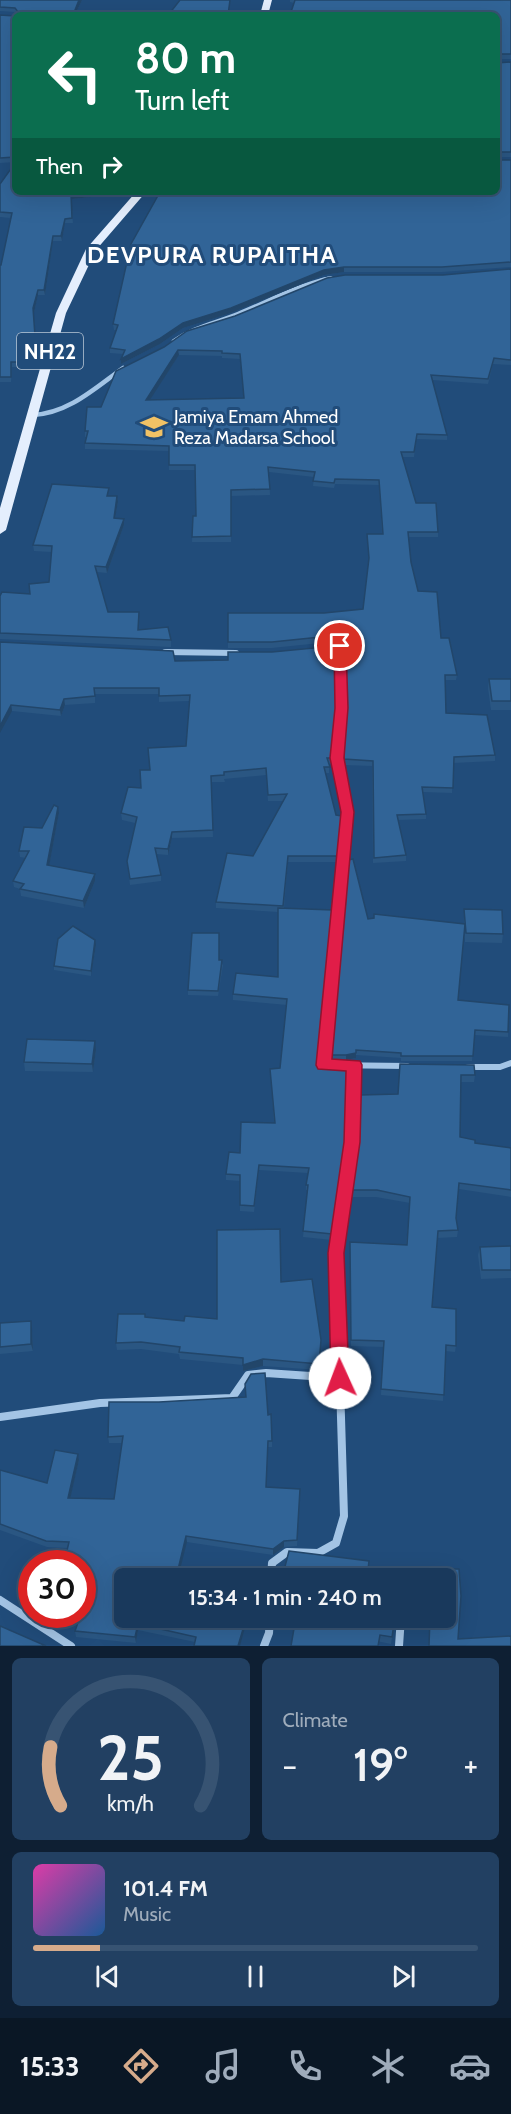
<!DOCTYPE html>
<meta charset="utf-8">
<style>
:root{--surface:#19395c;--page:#224062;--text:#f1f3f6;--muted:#9facbb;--line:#375372;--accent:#d6ab8b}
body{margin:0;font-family:Cabin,sans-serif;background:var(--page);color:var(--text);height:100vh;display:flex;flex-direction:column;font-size:22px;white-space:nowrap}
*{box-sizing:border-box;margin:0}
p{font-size:20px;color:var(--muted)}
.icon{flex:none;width:33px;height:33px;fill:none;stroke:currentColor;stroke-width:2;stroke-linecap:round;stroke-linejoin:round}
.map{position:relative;height:1646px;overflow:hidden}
.side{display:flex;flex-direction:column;gap:12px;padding:12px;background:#0e1f33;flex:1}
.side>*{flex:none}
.guide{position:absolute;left:12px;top:12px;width:488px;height:183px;border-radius:9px;box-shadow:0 6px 24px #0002,0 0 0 2px var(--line);background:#0b6e4f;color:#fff;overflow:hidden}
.speed{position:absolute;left:18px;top:1550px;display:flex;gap:12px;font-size:30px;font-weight:700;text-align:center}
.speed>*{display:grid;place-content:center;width:78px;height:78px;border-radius:50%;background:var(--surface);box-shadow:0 6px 24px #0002,0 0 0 2px var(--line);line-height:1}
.speed .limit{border:9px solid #d22;background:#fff;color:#111}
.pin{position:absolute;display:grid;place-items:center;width:51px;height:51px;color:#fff;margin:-26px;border:3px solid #fff;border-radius:50%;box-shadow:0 2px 6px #0007}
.me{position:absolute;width:66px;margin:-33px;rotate:358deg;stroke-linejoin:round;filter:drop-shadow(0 0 4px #0008)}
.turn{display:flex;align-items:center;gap:21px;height:126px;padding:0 24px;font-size:27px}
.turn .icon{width:78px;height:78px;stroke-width:2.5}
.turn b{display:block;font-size:42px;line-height:51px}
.then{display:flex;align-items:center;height:57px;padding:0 24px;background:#0003;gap:12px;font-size:22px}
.big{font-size:45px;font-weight:600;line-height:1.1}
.side .tile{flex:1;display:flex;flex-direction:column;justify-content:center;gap:9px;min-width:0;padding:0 21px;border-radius:9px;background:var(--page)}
.side .dial{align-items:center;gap:0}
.dial svg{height:156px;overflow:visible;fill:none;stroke:var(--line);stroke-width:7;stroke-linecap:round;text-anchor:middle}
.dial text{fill:var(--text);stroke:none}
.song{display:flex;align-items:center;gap:18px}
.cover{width:72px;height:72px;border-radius:9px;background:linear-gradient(135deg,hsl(320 70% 55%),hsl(210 70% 35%))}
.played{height:6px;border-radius:3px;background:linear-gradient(90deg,var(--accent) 15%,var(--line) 15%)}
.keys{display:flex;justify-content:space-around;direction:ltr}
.heat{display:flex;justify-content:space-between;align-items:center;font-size:33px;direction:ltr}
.side .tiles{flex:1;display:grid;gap:12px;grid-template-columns:1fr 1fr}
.tile:last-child{grid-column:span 2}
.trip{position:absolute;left:114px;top:1568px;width:342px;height:60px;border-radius:9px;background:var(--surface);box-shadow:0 6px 24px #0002,0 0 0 2px var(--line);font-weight:600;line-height:60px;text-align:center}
.menu{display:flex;height:96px;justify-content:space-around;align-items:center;background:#0a1725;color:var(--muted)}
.menu .icon{width:42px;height:42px}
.menu .selected{color:var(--accent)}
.menu b{font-size:27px;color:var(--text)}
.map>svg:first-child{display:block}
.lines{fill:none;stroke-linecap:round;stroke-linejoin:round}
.street-far3{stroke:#a3c4e5;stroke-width:4}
.street-far2{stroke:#a3c4e5;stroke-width:4.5}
.street-far1{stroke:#a3c4e5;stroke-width:6}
.street{stroke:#a3c4e5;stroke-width:8}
.primary{fill:#e4eefd;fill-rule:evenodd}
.wall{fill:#2a5682;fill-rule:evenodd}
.shaded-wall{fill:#22466a}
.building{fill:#316497;stroke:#22466a;stroke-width:1.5;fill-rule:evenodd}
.route{fill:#e11d48;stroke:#92132f;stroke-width:1.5}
.labels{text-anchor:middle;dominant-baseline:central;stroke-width:6;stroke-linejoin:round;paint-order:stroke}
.far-poi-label{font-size:18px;fill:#fff;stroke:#214c7a;text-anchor:start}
.shield{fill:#214c7a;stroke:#bcc9d7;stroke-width:1.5}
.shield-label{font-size:21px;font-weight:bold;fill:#fff}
.far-district-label{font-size:24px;font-weight:bold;letter-spacing:1.5px;fill:#fff;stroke:#214c7a}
</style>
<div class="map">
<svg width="511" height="1646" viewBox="0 0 511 1646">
<rect width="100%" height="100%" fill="#214c7a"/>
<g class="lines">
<path class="street-far3" d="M 322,280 L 331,278"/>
<g class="street-far2">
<path d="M 174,341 C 194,327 216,323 238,314 C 268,302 296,286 328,279"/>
<path d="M 33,415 C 69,413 95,388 123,368"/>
</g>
<g class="street-far1">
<path d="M 327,647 L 340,646 L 342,708 L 337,758 L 348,812 L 323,1065 L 407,1066"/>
<path d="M 165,652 L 236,653"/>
<path d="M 468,1067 L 500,1067 L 511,1063"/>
<path d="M 354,1081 L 354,1065"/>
</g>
<g class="street">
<path d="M 0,1417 L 100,1403 L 232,1398 L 248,1375 L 266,1373 L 340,1378"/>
<path d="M 271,1578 L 272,1563 L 287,1552 L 318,1553 L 336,1543 L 344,1516 L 336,1253 L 352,1141 L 354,1079"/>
<path d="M 0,1600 L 71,1646"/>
<path d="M 264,1646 L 269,1633 L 270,1617"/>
<path d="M 399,1646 L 401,1617"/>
</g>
<g class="primary">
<path d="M 264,0 L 272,0 L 268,15 L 260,15 Z"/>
<path d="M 136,192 L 146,192 L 96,250 L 66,313 L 6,530 L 0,534 L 0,508 L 56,313 L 86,249 Z"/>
</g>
</g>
<g class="wall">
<path d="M 0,0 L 82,0 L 75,15 L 16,15 L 17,14 L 16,12 L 0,11 Z"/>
<path d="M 290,0 L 511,0 L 511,59 L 496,59 L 496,15 L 294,3 L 290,2 Z"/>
<path d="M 0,15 L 15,16 L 15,162 L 0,163 Z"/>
<path d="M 511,62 L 511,157 L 496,157 L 496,63 Z"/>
<path d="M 511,160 L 511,267 L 442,272 L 344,272 L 324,275 L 231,313 L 183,328 L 160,344 L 121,364 L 121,359 L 123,354 L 110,353 L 110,348 L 116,330 L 114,330 L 113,324 Z"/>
<path d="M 0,184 L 91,197 L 72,199 L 73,223 L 65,223 L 62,241 L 53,241 L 45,295 L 38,295 L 34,313 L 35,341 L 30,367 L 12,367 L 11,382 L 0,382 L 0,265 L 1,265 L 11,218 L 0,217 Z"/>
<path d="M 511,269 L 511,365 L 493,364 L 488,384 L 432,380 L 447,435 L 447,440 L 416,439 L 414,457 L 403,457 L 416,503 L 438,532 L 438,537 L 408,537 L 411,562 L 418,591 L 457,675 L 456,680 L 445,680 L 446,713 L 495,755 L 495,761 L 453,763 L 452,793 L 423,792 L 426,814 L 426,819 L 398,820 L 406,855 L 406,861 L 373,863 L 372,766 L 344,765 L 342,758 L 347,706 L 344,643 L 339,641 L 272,648 L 228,648 L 228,613 L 324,613 L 363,609 L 369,562 L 367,534 L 382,534 L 379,485 L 335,484 L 334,488 L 313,486 L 314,477 L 269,472 L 270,495 L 231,496 L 231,542 L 192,542 L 193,516 L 196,516 L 195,470 L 169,470 L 169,451 L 85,449 L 85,443 L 87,437 L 85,437 L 85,431 L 101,407 L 164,347 L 443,275 ZM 179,355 L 222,356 L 222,358 L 240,359 L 244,398 L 149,400 Z"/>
<path d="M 109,496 L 117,496 L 118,502 L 115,518 L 124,519 L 124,525 L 107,573 L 97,572 L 108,612 L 139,630 L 171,640 L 171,647 L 0,639 L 0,596 L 30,594 L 49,582 L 51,552 L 34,551 L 33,545 Z"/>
<path d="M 0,642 L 175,661 L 337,702 L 333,764 L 329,764 L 329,773 L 325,773 L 336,815 L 342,816 L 338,862 L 288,862 L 284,908 L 318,1060 L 346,1140 L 332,1240 L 303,1237 L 308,1190 L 306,1190 L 306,1185 L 308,1173 L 259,1170 L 254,1212 L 240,1211 L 240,1181 L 226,1180 L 226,1174 L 240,1153 L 274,1123 L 270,1069 L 280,1068 L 287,1005 L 233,1000 L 233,994 L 278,977 L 278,912 L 216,908 L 216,902 L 253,856 L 284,801 L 268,801 L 266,775 L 224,779 L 225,782 L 211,782 L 213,837 L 172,838 L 168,855 L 156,854 L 161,875 L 161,881 L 130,885 L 127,861 L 135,823 L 122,820 L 121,813 L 141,788 L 150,770 L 186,746 L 189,701 L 159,702 L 159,694 L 95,694 L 95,703 L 65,705 L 61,716 L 12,711 Z"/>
<path d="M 489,679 L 511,679 L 511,710 L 491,710 L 488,688 Z"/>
<path d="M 59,813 L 49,866 L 95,874 L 95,881 L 84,908 L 21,896 L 20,889 L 14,887 L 13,881 L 26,858 L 20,857 L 19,851 L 42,828 Z"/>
<path d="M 464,909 L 503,934 L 502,943 L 465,942 L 464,931 L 458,1000 L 508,1032 L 508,1037 L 474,1035 L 472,1061 L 401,1061 L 401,1058 L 356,1055 L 356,1058 L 346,1060 L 329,1060 L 343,910 L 368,919 L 464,924 Z"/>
<path d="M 96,945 L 91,976 L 54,970 L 54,966 Z"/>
<path d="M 219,960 L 223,965 L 218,996 L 188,995 L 188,990 Z"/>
<path d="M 96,1050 L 93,1072 L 25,1071 L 24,1062 Z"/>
<path d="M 400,1064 L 475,1075 L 474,1082 L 461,1082 L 460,1137 L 475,1143 L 511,1148 L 511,1197 L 459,1189 L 456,1218 L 458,1230 L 457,1237 L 437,1238 L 432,1307 L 456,1346 L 455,1352 L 445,1351 L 443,1401 L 381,1395 L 383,1347 L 351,1346 L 350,1242 L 406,1245 L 410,1203 L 376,1197 L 350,1197 L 351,1190 L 398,1094 Z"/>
<path d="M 511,1246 L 511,1278 L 481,1279 L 478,1255 L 480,1247 Z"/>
<path d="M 281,1282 L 321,1340 L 319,1370 L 263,1366 L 243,1371 L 243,1365 L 180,1359 L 179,1354 L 141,1349 L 117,1350 L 116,1343 L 145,1317 L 184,1321 L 217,1319 Z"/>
<path d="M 31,1321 L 32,1328 L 33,1351 L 0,1354 L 0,1323 Z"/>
<path d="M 268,1415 L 272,1441 L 272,1447 L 268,1447 L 266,1487 L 300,1489 L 297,1546 L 284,1547 L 273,1555 L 187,1542 L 124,1617 L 246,1619 L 246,1624 L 195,1642 L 138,1630 L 136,1643 L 76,1637 L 75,1631 L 82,1614 L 82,1563 L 68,1548 L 47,1547 L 0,1530 L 0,1470 L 47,1483 L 78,1454 L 79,1460 L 70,1498 L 114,1499 L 122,1443 L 109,1443 L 108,1437 Z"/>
<path d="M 432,1569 L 459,1569 L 461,1596 L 458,1639 L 511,1636 L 511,1646 L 429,1646 L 429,1617 L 446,1617 L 446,1578 L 431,1578 Z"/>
<path d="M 275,1617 L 395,1617 L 391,1644 L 295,1624 L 276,1618 Z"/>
</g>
<g class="shaded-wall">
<path d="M 79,0 L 82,0 L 75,15 L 73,15 Z"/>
<path d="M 91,192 L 94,192 L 91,197 L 72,199 L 73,223 L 71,194 Z"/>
<path d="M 65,219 L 65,223 L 62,241 L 61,236 Z"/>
<path d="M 53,236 L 53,241 L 45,295 L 44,290 Z"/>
<path d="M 344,267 L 344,272 L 324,275 L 231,313 L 183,328 L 160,344 L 121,364 L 121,359 L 183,323 L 324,270 Z"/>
<path d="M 38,290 L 38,295 L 34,313 L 35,341 L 30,367 L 29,362 L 33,308 Z"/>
<path d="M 178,350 L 179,355 L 146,406 L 146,400 Z"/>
<path d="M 117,496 L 118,502 L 114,524 L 114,518 Z"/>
<path d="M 124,519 L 124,525 L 107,573 L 106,567 Z"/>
<path d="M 64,699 L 65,705 L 61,716 L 60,710 Z"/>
<path d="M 11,705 L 12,711 L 0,733 L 0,726 Z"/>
<path d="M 58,807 L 59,813 L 48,872 L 47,865 Z"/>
<path d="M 172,832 L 172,838 L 168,855 L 168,849 Z"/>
<path d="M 95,874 L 95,881 L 84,908 L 83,901 Z"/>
<path d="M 95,940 L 96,945 L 91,976 L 91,971 Z"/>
<path d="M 95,1041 L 96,1050 L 93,1072 L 92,1064 Z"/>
<path d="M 356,1053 L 356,1058 L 346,1060 L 346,1055 Z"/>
<path d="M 31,1321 L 32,1328 L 33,1351 L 31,1344 Z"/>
<path d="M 263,1359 L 263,1366 L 243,1371 L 243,1365 Z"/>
<path d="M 78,1454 L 79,1460 L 69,1504 L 68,1498 Z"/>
<path d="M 186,1536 L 187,1542 L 178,1578 L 176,1578 Z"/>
<path d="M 284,1541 L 284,1547 L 273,1555 L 273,1549 Z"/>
<path d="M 246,1619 L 246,1624 L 240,1646 L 238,1646 Z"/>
<path d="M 138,1624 L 138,1630 L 136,1643 L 135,1637 Z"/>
</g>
<g class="building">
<path d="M 0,0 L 79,0 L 73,15 L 16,15 L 19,13 L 15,8 L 0,7 Z"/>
<path d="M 180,0 L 230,0 L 228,15 L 183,15 L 169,14 Z"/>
<path d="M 295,0 L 511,0 L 511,54 L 496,54 L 496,15 L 290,15 Z"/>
<path d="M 0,15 L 15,16 L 15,157 L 0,158 Z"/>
<path d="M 511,62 L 511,152 L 496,152 L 496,63 Z"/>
<path d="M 496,160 L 511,160 L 511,262 L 442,267 L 344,267 L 324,270 L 231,308 L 183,323 L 159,339 L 121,359 L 125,350 L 110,348 L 118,325 L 113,324 L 131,244 L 160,192 L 496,192 Z"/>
<path d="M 15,163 L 15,192 L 91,192 L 71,194 L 72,218 L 65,219 L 61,236 L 53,236 L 44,290 L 38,290 L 33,308 L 35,336 L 29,362 L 11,362 L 11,377 L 0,377 L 0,265 L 1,265 L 12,213 L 0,212 L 0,184 Z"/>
<path d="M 511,269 L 511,360 L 494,358 L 488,379 L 431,375 L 447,435 L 417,434 L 414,452 L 401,452 L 416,503 L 436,503 L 438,532 L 408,532 L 411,562 L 418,591 L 437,592 L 441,638 L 449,638 L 457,675 L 445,675 L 446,713 L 487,715 L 495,755 L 454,757 L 453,788 L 422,787 L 426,814 L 397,815 L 406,855 L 374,858 L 373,761 L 344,759 L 343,752 L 347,703 L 344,637 L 340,635 L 272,642 L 228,642 L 228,613 L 324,613 L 363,609 L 369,558 L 367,534 L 383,534 L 379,480 L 335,479 L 334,483 L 313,481 L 315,472 L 268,467 L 270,489 L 231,490 L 231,536 L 192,537 L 193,516 L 196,516 L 195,465 L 169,465 L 169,446 L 85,443 L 88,431 L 85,431 L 87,407 L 101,407 L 116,371 L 164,347 L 187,331 L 235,316 L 327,278 L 345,275 L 443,275 ZM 178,350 L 222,351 L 222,353 L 240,354 L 244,398 L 146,400 Z"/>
<path d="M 52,484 L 109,488 L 107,496 L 117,496 L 114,518 L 124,519 L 106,567 L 95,566 L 108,612 L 139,612 L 138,630 L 168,627 L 171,640 L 0,633 L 0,596 L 2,592 L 30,594 L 29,584 L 49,582 L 52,546 L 33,545 Z"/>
<path d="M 0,642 L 173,651 L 175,661 L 228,660 L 228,652 L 272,652 L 335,646 L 337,702 L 333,758 L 327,758 L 330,767 L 324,767 L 336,815 L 342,816 L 338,856 L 288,856 L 283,906 L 216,902 L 227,853 L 253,856 L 287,794 L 268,795 L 266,768 L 224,772 L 224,775 L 211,776 L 213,830 L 172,832 L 168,849 L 155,848 L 161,875 L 130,879 L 127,861 L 137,817 L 121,813 L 128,787 L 141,788 L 140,770 L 150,770 L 148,748 L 186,746 L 190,695 L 159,696 L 159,688 L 94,688 L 95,696 L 64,699 L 60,710 L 11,705 L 0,726 Z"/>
<path d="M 489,679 L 511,679 L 511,701 L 492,701 Z"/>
<path d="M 54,805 L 58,807 L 47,865 L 95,874 L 83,901 L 20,889 L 24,884 L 13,881 L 29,851 L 19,851 L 24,827 L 42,828 Z"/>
<path d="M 353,859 L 368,919 L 374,918 L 374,914 L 465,924 L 458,1000 L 509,1005 L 508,1032 L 475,1030 L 473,1056 L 401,1056 L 401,1053 L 356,1050 L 356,1053 L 346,1055 L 329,1055 L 343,910 L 345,910 L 348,860 Z"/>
<path d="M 278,908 L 333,910 L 318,1059 L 323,1065 L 347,1065 L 348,1092 L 346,1135 L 332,1234 L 303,1231 L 308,1185 L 306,1185 L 309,1168 L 259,1165 L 254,1206 L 240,1205 L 240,1175 L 226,1174 L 229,1152 L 240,1153 L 241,1122 L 275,1123 L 270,1069 L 280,1068 L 287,999 L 233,994 L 236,973 L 278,977 Z"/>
<path d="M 464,909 L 502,910 L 503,934 L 466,933 Z"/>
<path d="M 73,926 L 95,940 L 91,971 L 54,966 L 58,939 Z"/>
<path d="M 192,933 L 219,933 L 219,960 L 222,960 L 218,991 L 188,990 Z"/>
<path d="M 27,1039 L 95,1041 L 92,1064 L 24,1062 Z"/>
<path d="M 400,1064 L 474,1065 L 475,1075 L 461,1075 L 460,1137 L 475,1140 L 475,1143 L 511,1148 L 511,1190 L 459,1183 L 456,1218 L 458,1230 L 438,1231 L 432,1307 L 456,1309 L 456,1346 L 446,1345 L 444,1395 L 381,1389 L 384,1341 L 351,1340 L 350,1242 L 407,1245 L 410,1197 L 377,1190 L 351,1190 L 358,1135 L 360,1095 L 398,1094 Z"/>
<path d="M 280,1229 L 281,1282 L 312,1279 L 321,1340 L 319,1364 L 263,1359 L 243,1365 L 243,1358 L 179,1352 L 180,1347 L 141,1342 L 116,1343 L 118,1314 L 145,1314 L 145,1317 L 184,1321 L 185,1316 L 217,1319 L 217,1230 Z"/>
<path d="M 511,1246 L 511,1270 L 482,1270 L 480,1247 Z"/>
<path d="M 31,1321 L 31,1344 L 0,1347 L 0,1323 Z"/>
<path d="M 265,1373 L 268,1415 L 271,1414 L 272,1441 L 268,1441 L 266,1487 L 300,1489 L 297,1540 L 284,1541 L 273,1549 L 186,1536 L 176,1578 L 124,1578 L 124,1617 L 241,1617 L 246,1619 L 238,1646 L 194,1646 L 196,1637 L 138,1624 L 135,1637 L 75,1631 L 81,1614 L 82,1614 L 82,1563 L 64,1563 L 69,1542 L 46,1541 L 0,1524 L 0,1470 L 47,1483 L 55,1450 L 78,1454 L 68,1498 L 114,1499 L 123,1436 L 108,1437 L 109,1402 L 159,1402 L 246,1397 L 245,1384 L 251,1374 Z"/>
<path d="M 289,1551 L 369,1561 L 367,1578 L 282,1578 Z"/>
<path d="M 432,1569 L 459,1569 L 461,1596 L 458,1639 L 511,1636 L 511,1646 L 429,1646 L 430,1617 L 446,1617 L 446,1578 L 431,1578 Z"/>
<path d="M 295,1617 L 395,1617 L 392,1637 L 380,1635 L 378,1646 L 291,1646 L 296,1617 Z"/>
<path d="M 0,1626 L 46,1646 L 0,1646 Z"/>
</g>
<path class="route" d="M 340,642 L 346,646 L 348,708 L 344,758 L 354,812 L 332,1059 L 360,1061 L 362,1065 L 360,1142 L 344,1253 L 349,1378 L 346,1383 L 340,1386 L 333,1383 L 331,1378 L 328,1253 L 344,1142 L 346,1071 L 318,1069 L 316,1065 L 341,812 L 330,758 L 335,708 L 334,646 Z"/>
<defs>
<symbol id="school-bare" viewBox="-9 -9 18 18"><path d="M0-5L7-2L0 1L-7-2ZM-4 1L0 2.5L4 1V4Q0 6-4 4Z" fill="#f1c265" stroke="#214c7a" stroke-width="2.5" paint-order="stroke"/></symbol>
</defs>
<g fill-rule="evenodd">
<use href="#school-bare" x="135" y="408" width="38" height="38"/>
</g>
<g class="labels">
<g class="far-poi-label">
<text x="174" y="417">Jamiya Emam Ahmed<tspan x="174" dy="21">Reza Madarsa School</tspan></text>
</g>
<rect class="shield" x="17" y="333" width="66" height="36" rx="4.5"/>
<g class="shield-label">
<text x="50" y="351">NH22</text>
</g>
<g class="far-district-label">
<text x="212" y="254">DEVPURA RUPAITHA</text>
</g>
</g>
</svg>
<div class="speed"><div class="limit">30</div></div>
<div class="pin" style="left:340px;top:646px;background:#d93025"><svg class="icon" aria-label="arrive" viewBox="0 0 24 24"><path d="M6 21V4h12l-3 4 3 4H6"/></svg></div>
<svg class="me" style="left:340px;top:1378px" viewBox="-20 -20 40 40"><circle r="19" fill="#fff"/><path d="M0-13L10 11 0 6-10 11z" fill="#e11d48"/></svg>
<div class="trip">15:34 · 1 min · 240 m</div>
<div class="guide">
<div class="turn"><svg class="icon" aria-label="left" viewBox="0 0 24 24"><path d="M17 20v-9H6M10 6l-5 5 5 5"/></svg><div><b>80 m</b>Turn left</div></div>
<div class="then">Then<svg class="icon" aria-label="right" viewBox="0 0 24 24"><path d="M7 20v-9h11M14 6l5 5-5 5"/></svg></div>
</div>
</div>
<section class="side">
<div class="tiles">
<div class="tile dial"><svg viewBox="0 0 100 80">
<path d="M14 69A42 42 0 1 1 86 69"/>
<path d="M14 69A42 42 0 0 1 9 39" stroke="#d6ab8b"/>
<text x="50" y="56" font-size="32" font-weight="700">25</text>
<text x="50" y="72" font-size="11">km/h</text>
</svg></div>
<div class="tile"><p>Climate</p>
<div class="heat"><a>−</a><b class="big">19°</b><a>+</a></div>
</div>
<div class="tile">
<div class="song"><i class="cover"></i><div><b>101.4 FM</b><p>Music</p></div></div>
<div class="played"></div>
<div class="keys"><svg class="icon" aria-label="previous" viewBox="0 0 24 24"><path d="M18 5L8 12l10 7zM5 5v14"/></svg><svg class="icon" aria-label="pause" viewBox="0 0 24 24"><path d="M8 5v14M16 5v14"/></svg><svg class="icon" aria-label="next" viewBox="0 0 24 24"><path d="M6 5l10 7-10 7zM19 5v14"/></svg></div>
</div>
</div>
</section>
<nav class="menu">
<b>15:33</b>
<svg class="icon selected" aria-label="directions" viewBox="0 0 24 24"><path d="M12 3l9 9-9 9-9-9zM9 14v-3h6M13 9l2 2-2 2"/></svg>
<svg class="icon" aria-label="music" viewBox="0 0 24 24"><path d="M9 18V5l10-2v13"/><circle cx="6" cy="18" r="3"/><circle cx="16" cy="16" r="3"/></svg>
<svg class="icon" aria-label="phone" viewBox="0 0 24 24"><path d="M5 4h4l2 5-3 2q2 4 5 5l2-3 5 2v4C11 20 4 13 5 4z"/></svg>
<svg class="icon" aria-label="climate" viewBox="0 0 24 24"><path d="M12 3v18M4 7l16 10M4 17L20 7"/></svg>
<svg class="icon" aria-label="car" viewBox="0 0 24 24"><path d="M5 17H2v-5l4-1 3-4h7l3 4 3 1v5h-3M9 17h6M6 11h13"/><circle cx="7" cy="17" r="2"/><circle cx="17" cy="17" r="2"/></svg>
</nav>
